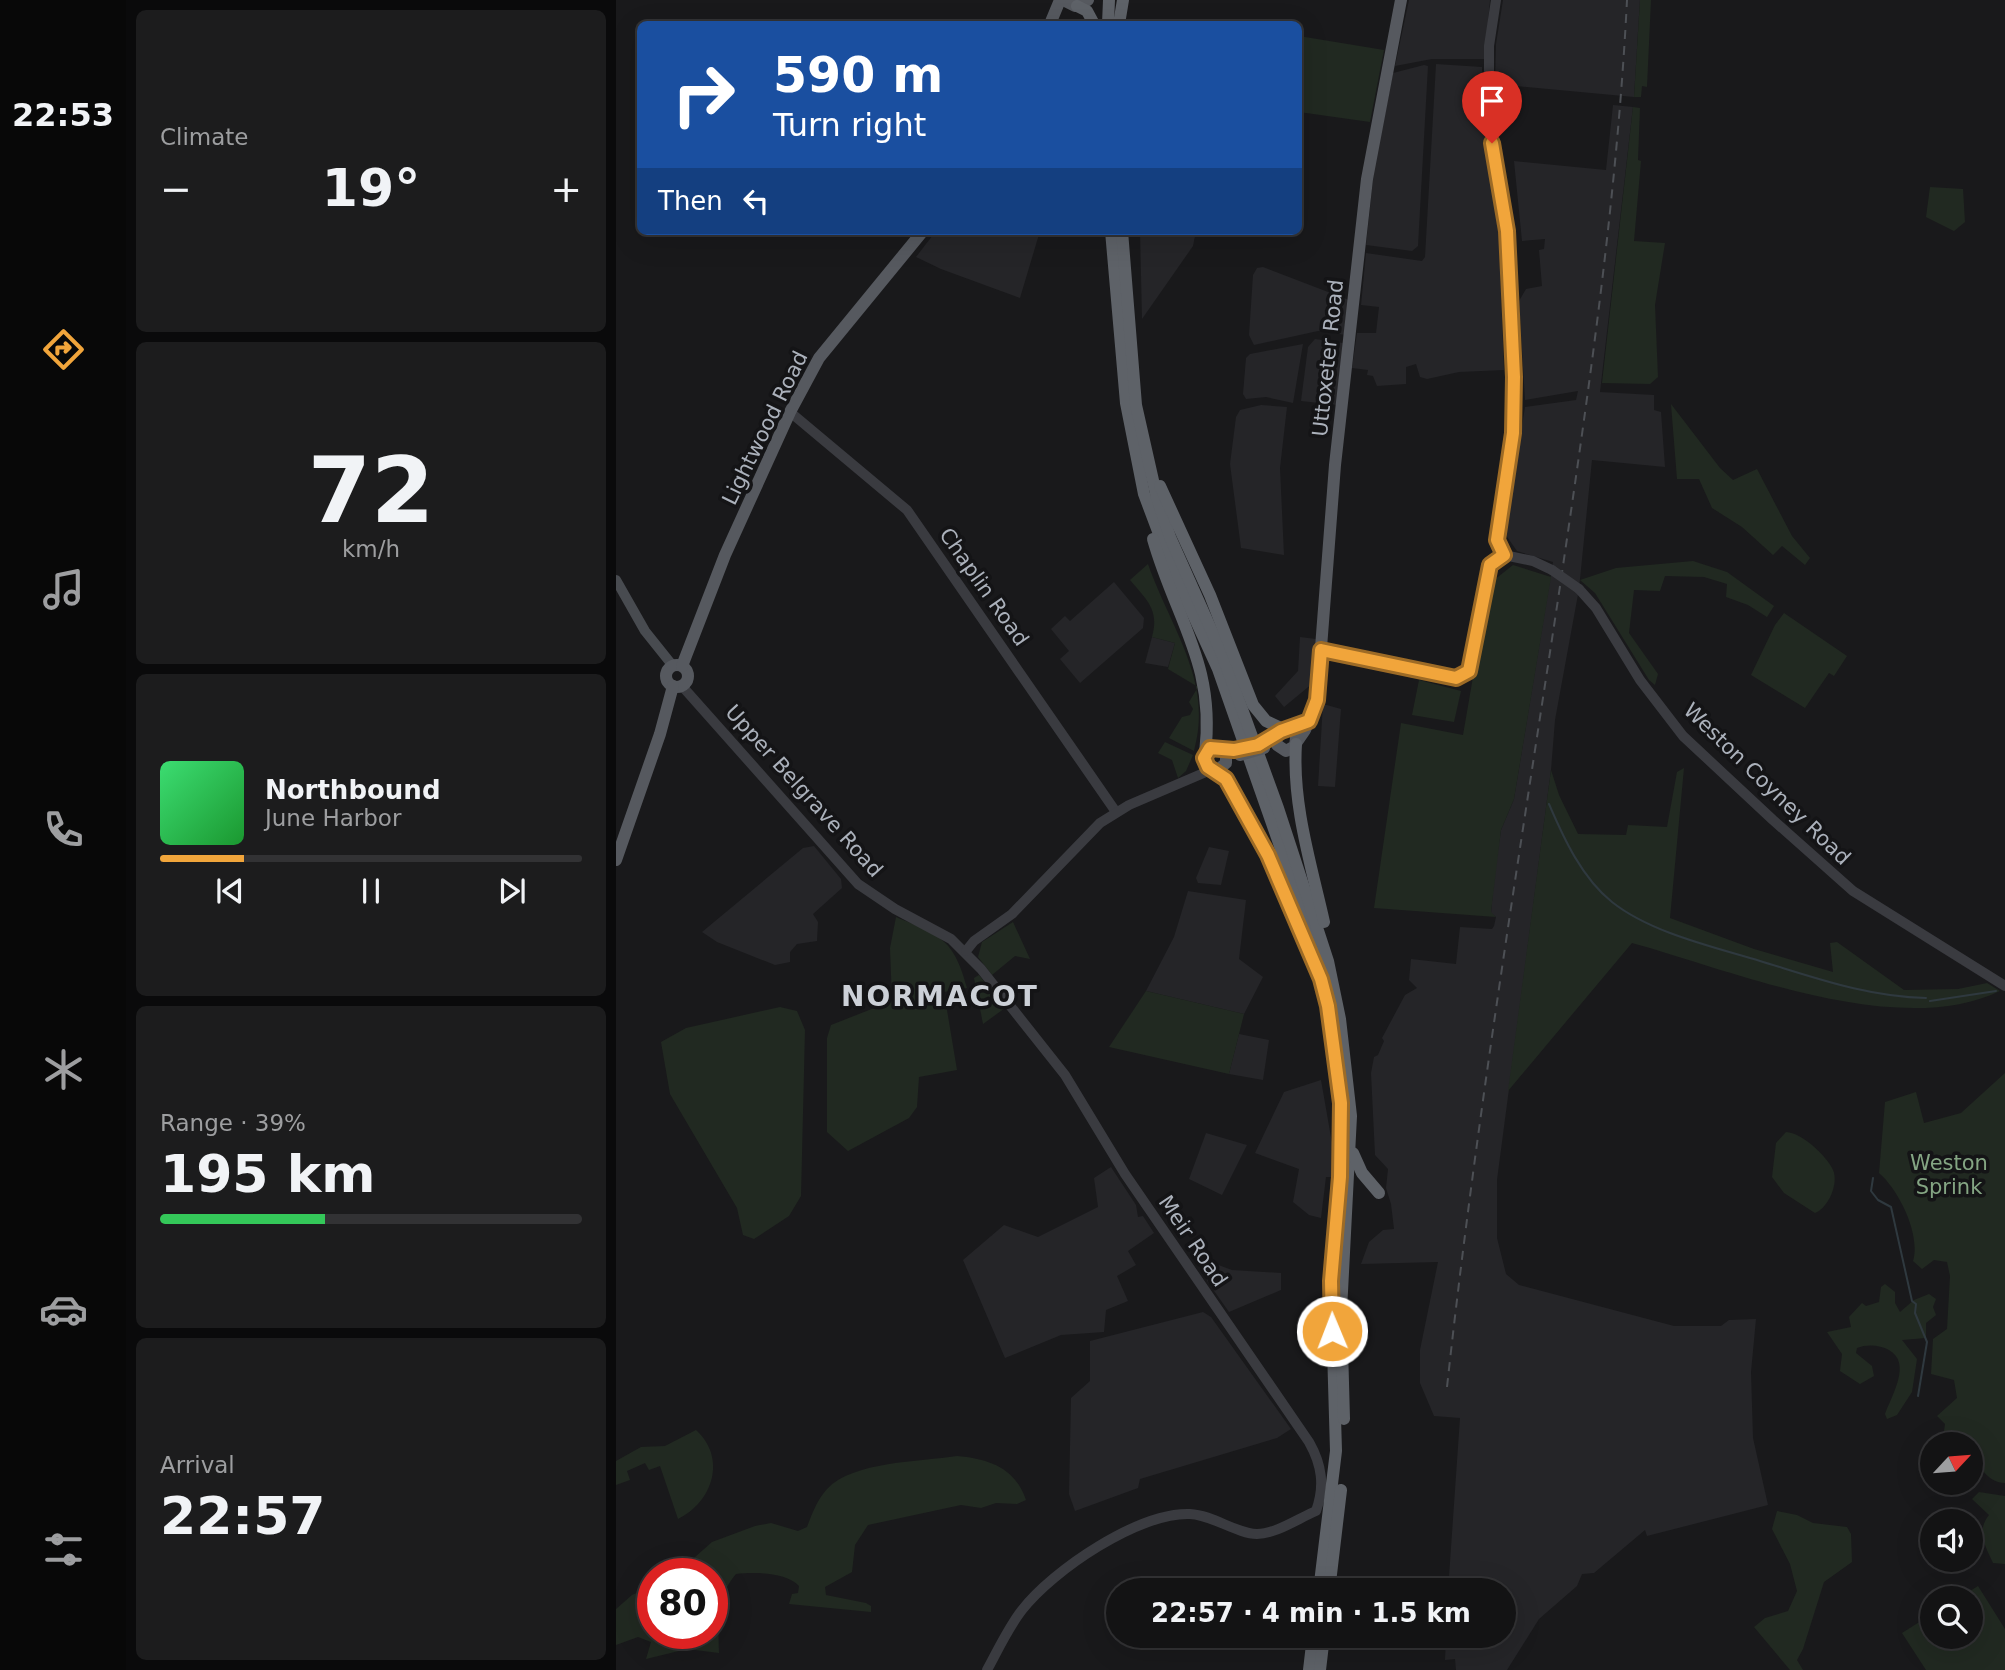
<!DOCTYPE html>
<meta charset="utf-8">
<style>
:root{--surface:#131314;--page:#1c1c1d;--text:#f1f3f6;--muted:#9d9ea0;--line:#323234;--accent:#f1a53b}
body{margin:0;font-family:"DejaVu Sans",sans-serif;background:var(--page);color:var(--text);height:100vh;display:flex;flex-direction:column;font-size:26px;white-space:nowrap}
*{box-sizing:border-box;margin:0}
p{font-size:23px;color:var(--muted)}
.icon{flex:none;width:38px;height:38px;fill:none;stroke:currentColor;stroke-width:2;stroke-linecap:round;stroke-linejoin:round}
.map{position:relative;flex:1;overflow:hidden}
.side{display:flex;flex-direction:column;gap:10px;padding:10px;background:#0a0a0b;width:490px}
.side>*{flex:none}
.banner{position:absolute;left:21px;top:21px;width:665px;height:214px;border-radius:10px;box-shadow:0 7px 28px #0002,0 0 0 2px var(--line);background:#1a4fa0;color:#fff;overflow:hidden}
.needle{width:46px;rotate:64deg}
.buttons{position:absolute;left:1304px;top:1432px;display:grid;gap:14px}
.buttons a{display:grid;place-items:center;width:63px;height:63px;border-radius:50%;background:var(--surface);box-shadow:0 7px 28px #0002,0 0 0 2px var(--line);font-size:35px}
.speed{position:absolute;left:21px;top:1558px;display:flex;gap:14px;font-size:35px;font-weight:700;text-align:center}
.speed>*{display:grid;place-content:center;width:91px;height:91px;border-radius:50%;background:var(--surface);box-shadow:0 7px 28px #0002,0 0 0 2px var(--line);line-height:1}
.speed .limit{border:10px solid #d22;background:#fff;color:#111}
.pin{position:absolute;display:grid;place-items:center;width:60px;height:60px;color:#fff;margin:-72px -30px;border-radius:50% 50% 50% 0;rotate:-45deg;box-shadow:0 0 7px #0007}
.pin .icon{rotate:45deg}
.me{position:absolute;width:77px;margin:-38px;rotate:359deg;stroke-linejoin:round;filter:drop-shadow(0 0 5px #0008)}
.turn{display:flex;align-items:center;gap:24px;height:147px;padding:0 21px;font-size:32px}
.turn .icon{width:91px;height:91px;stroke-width:2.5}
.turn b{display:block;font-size:49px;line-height:60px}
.then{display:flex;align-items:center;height:66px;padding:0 21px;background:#0003;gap:14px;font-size:26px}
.big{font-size:52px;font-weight:600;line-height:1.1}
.side .widget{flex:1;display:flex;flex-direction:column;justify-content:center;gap:10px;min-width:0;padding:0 24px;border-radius:10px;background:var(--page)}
.side .dial{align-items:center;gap:0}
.dial b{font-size:91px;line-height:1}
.song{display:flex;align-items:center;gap:21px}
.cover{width:84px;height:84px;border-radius:10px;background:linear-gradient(135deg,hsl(140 70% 55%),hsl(130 70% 35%))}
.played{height:7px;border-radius:4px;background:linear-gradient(90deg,var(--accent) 20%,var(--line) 20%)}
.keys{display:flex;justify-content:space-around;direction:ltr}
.heat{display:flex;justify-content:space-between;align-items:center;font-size:38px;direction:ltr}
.charge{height:10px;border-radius:5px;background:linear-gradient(90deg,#34c759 39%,var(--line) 0)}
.trip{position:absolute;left:490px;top:1578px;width:410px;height:70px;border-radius:35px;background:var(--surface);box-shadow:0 7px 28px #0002,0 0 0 2px var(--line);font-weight:600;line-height:70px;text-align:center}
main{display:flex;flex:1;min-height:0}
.menu{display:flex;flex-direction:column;width:126px;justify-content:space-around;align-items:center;background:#080808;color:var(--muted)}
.menu .icon{width:49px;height:49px}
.menu .active{color:var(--accent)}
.menu b{font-size:32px;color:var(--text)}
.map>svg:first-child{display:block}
.built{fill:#252528}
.green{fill:#212921}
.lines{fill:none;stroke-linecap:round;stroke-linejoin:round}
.stream{stroke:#2f393f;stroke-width:2}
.tertiary{stroke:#3a3b40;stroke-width:10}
.secondary{stroke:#484b50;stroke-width:10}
.primary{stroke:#56595f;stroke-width:12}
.trunk{stroke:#5e6268;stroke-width:12}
.rail{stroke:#4d5055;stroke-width:2;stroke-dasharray:9 7;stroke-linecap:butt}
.tertiary-bridge{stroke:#3a3b40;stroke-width:10}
.primary-bridge{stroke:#56595f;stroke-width:12}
.route-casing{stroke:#9d6b26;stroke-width:18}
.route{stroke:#f1a53b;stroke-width:12}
.labels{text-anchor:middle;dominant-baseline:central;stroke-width:7;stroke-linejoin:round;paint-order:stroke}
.street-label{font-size:21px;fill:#abb1bb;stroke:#141416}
.park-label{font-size:21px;fill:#84a583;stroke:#141416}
.district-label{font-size:28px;font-weight:bold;letter-spacing:2px;fill:#ccd0d7;stroke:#141416}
</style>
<main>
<nav class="menu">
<b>22:53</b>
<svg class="icon active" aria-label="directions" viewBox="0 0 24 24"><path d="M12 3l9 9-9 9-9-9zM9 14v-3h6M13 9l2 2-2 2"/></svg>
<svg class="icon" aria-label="music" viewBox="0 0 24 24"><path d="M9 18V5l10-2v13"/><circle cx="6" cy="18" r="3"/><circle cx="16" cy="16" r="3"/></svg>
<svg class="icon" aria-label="phone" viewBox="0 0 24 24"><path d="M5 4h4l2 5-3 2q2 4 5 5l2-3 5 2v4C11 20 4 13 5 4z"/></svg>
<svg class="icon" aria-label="climate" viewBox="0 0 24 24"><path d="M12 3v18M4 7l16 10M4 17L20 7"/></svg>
<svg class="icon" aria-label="car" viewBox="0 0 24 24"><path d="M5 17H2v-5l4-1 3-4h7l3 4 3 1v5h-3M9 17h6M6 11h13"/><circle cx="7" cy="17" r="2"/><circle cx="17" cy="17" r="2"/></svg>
<svg class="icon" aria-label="filters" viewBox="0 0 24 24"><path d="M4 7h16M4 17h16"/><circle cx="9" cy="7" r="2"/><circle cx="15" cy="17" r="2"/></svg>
</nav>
<section class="side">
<div class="widget"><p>Climate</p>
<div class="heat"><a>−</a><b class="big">19°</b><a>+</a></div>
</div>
<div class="widget dial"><b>72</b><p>km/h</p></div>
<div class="widget">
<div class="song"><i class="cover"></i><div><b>Northbound</b><p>June Harbor</p></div></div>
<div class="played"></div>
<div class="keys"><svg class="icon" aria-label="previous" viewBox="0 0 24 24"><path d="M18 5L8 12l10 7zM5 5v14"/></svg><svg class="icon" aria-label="pause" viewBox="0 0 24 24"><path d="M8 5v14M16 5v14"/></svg><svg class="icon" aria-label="next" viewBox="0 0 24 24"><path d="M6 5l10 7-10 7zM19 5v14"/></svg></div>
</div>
<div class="widget"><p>Range · 39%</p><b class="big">195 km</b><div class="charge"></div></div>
<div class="widget"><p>Arrival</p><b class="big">22:57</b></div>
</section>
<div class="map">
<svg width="1389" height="1670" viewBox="0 0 1389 1670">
<rect width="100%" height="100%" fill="#19191b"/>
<g class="built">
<path d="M 793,0 L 874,0 L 869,59 L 816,59 L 779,66 Z"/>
<path d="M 887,0 L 1024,0 L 1018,97 L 879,84 L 880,44 Z"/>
<path d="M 820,64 L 866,67 L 867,121 L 883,238 L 888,370 L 843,372 L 811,379 L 804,377 L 800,364 L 790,367 L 790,384 L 761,386 L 757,376 L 751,375 L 752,370 L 736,368 L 741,333 L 760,333 L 763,307 L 745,305 L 750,253 L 806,261 L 809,257 Z"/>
<path d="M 808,65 L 812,66 L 802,246 L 796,251 L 750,245 L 758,169 L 777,73 Z"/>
<path d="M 997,105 L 1017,107 L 984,392 L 1038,395 L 1038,410 L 1045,412 L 1049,467 L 976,460 L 963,589 L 939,720 L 935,770 L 881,1180 L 881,1238 L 890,1274 L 903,1285 L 1058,1326 L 1105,1326 L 1113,1320 L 1140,1319 L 1135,1372 L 1137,1438 L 1152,1505 L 1031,1536 L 1029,1530 L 978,1573 L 966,1574 L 961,1586 L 923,1619 L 891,1670 L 840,1670 L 839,1659 L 829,1660 L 830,1636 L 887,1636 L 887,1591 L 832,1591 L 844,1418 L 818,1416 L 804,1383 L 804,1350 L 822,1262 L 745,1264 L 753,1242 L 767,1230 L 778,1229 L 775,1204 L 770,1188 L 772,1169 L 759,1155 L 755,1073 L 758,1057 L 762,1055 L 768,1041 L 766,1038 L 789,995 L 801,988 L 793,980 L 795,959 L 840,964 L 844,927 L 876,929 L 878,926 L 880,917 L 875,913 L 879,869 L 885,830 L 898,799 L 937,562 L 901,551 L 889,534 L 909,407 L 960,400 L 962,391 L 909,400 L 903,301 L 910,289 L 926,286 L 923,250 L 928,249 L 929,239 L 906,241 L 898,161 L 990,170 Z"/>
<path d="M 320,231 L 424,231 L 404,298 L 325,269 L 300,257 Z"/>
<path d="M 524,231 L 580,231 L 577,246 L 526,319 Z"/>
<path d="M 647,267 L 733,300 L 730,335 L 702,331 L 638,345 L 633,335 L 637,275 L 641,268 Z"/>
<path d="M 699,339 L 727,343 L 721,405 L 685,401 L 692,347 Z"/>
<path d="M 687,344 L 677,403 L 650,397 L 630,399 L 627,394 L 630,358 L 634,354 Z"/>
<path d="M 645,405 L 671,407 L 664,468 L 668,555 L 625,548 L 614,464 L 620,417 L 624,410 Z"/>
<path d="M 498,582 L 528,618 L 527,628 L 464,683 L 444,659 L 453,651 L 435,629 L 449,616 L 454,621 Z"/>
<path d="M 536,637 L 559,643 L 552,667 L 529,663 Z"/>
<path d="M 684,637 L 700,639 L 697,683 L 668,707 L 659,696 L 682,671 Z"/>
<path d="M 707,704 L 725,709 L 719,787 L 702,786 Z"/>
<path d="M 198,846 L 225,879 L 226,888 L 197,914 L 202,922 L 201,941 L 181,944 L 174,952 L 174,962 L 159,965 L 101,942 L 86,932 L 187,848 Z"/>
<path d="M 593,847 L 613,851 L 605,885 L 582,883 L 580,878 Z"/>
<path d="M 572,891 L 630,900 L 623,959 L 647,977 L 628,1014 L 530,991 L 558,937 Z"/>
<path d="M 623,1034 L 653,1040 L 647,1080 L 613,1074 Z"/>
<path d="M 705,1080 L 716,1143 L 715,1177 L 710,1177 L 705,1218 L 693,1215 L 677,1202 L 683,1169 L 639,1153 L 668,1092 Z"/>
<path d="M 590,1133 L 631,1145 L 606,1195 L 573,1179 Z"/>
<path d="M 495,1167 L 520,1205 L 522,1217 L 527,1216 L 538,1233 L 512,1251 L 520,1265 L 501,1276 L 512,1301 L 490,1310 L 488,1332 L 445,1335 L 389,1358 L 347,1260 L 388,1225 L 422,1237 L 482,1207 L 478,1178 Z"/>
<path d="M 597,1263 L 616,1270 L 665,1273 L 665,1290 L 613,1312 L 591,1281 Z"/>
<path d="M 587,1312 L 595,1317 L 675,1429 L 661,1438 L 524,1479 L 522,1488 L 459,1511 L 453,1494 L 455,1398 L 474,1381 L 474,1341 Z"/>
</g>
<g class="green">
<path d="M 1024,0 L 1035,0 L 1031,87 L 1026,86 L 1025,97 L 1018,97 Z"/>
<path d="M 683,36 L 768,50 L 754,122 L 683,112 Z"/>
<path d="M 1017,107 L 1024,108 L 1022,160 L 1025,161 L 1018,241 L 1049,243 L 1039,305 L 1042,377 L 1034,384 L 986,383 Z"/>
<path d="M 1314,187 L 1347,189 L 1349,222 L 1338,231 L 1310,217 Z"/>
<path d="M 1055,404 L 1104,468 L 1117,480 L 1141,469 L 1176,536 L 1194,558 L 1189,565 L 1166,546 L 1157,555 L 1126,527 L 1096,508 L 1083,479 L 1061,479 Z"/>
<path d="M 1077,561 L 1111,572 L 1158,606 L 1151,617 L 1132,605 L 1110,597 L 1111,584 L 1088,577 L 1049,576 L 1044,591 L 1018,590 L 1013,633 L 1042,674 L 1039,685 L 1033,680 L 979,593 L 964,580 L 1000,568 Z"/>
<path d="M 532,564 C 554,627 598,682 578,751 L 553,738 L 566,717 L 574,715 L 577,709 L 573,702 L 582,687 L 552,669 L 559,643 L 536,637 C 544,610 530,599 514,580 Z"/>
<path d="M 897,565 L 935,577 L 898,799 L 885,830 L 875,912 L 880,917 L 758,908 L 785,723 L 847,735 L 873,584 Z"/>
<path d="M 1168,613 L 1231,656 L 1218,676 L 1213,673 L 1189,708 L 1135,675 L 1159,625 Z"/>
<path d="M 803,680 L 845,691 L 838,722 L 796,715 Z"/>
<path d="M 549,742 L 577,755 L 570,771 L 562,778 L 556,760 L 542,753 Z"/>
<path d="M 1068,768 L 1054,918 L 1138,949 L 1217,972 L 1214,943 L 1221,942 L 1288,990 L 1342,989 L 1371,983 L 1384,991 C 1282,1040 1118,971 1016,943 L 892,1091 L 935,770 L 943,795 L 962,834 L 1010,835 L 1012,825 L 1051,827 L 1061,772 Z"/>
<path d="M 280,917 C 324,935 338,939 351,988 L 328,992 L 341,1070 L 303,1077 L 301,1107 L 293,1118 L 232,1151 L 211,1132 L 211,1038 L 215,1025 L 276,1001 L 274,948 Z"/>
<path d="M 397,922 L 414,959 L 399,956 L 376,975 L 362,957 L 366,942 Z"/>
<path d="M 363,975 L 389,1008 L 367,1024 L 358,978 Z"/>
<path d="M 530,991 L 628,1014 L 613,1074 L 493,1047 Z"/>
<path d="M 164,1007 L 181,1011 L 189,1030 L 185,1196 L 173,1216 L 138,1239 L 127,1235 L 121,1208 L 54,1094 L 45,1042 L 70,1028 Z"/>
<path d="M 1389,1073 L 1389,1483 C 1379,1483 1372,1477 1366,1470 L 1367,1453 L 1354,1444 L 1338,1441 L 1328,1431 L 1329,1424 L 1321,1416 L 1341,1398 L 1338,1380 L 1315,1374 L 1317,1339 L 1331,1329 L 1334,1276 L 1331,1262 L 1318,1260 L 1306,1269 L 1297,1261 C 1305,1235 1283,1190 1263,1173 L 1269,1102 L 1300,1092 L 1308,1123 L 1345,1113 Z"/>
<path d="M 1170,1132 C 1186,1133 1210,1155 1217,1170 C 1223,1184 1212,1208 1199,1213 L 1168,1193 L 1156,1177 L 1160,1143 Z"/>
<path d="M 1269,1284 L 1279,1292 L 1279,1303 L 1284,1312 L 1298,1300 L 1313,1294 L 1320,1299 L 1317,1307 L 1320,1315 L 1310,1323 L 1310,1338 L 1286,1340 L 1301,1359 L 1296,1392 L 1281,1415 L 1271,1419 L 1269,1414 C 1276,1395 1296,1363 1273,1350 C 1264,1345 1251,1344 1241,1348 L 1240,1353 L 1256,1366 L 1258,1376 L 1244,1384 L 1224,1371 L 1226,1354 L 1211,1332 L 1235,1327 L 1233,1317 L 1246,1303 L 1250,1306 L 1263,1302 L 1265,1287 Z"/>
<path d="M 80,1430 C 111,1458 97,1502 62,1519 L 44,1466 L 33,1470 L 29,1463 L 11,1471 L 14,1480 L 0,1485 L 0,1461 L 25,1447 L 49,1446 Z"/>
<path d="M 341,1456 C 374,1459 399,1468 410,1500 L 401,1504 L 380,1503 L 365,1508 L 345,1505 L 252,1525 L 239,1545 L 236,1572 L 209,1587 L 210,1595 L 250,1603 L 255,1606 L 255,1612 L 173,1604 L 176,1594 L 182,1593 L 183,1586 C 170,1572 139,1572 120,1574 C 101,1595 102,1626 103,1653 L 71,1649 L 30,1659 L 35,1642 L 22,1637 L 0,1645 L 0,1609 L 16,1595 L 37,1585 L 37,1633 L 96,1633 L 96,1573 L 61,1573 L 96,1542 L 139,1526 L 155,1523 L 182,1531 L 191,1527 C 196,1514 201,1500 211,1489 C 237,1461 304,1462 341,1456 Z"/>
<path d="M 1363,1492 L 1389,1496 L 1389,1564 L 1377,1563 C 1369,1545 1360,1532 1373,1515 L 1356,1499 Z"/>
<path d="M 1161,1511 L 1181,1515 L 1197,1523 L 1231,1527 L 1235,1534 L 1236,1562 L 1208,1582 L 1187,1649 L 1181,1660 L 1187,1670 L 1174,1670 L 1138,1627 L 1149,1618 L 1172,1611 L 1181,1591 L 1174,1564 L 1156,1529 Z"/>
<path d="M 1362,1586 L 1389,1629 L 1389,1670 L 1310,1670 L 1286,1633 L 1316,1614 L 1316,1636 L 1354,1636 L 1354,1598 L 1343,1598 Z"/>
</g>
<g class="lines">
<g class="stream">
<path d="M 933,804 C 948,839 966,878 996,902 C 1035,933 1098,947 1144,961 C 1200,978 1252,997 1310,998"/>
<path d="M 1314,1001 L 1380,991"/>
<path d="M 1257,1178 L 1255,1191 L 1262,1200 L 1275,1207 L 1296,1301 L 1300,1304 L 1299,1313 L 1311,1342 L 1302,1396"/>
</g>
<g class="tertiary">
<path d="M 880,0 L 873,46 L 873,124 L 891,231 L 898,405 L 881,540 L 888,555"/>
<path d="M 174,412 L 291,510 L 500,812"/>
<path d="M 888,555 L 917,561 L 936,570"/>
<path d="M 963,589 L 980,608 L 1024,680 L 1067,736 L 1157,820 L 1237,891 L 1389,986"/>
<path d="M 705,650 L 763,664 L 846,677 L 854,671 L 874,565 L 888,555"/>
<path d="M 66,686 L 242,884 L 279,909 L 335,939 L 365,969 L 449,1075 L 509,1174 L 693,1442 C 706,1465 709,1486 700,1511 C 683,1518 660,1534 641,1534 C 621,1534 597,1515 574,1514 C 523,1512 437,1570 406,1610 C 392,1628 382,1650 371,1670"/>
<path d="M 350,951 L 358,941 L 396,914 L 484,823 L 513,805 L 597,769"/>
</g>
<path class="secondary" d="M 0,580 L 29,631 L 57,666"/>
<g class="primary">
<path d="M 447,0 L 459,6 L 472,0"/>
<path d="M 434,24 L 444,0"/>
<circle cx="61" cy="676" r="11"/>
<path d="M 66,666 L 109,555 L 174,412 L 203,358 L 307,231"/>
<path d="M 660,737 L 661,745 L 670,751 L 679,746 L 680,738"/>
<path d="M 680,743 L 689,730 L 701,700 L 719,465 L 751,179 L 785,0"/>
<path d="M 647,744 L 665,731 L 693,721"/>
<path d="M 605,748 L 610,754 L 610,763 L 603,769 L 593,768 L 588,758 L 594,748 L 622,750"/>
<path d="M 0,860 L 44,734 L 57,686"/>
</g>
<g class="trunk">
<path d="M 461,6 L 471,11 L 478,24"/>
<path d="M 492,24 L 493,0"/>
<path d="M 503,24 L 507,0"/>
<path d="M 495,231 L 510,403 L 528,494 L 555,566 L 602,669 L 687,912 L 712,1006 L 720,1055 L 725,1141 L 715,1281 L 720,1451 L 703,1591"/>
<path d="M 506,231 L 520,405 L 541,498 L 554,537 L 606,654 L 662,808 L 712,961 L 724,1019 L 735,1116 L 725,1311 L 728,1419"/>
<path d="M 544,486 L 594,595 L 637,705 L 650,721 L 669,730"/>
<path d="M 537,539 C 560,620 600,664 589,754"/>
<path d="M 680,744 C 676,804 695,864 708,922"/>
<path d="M 597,770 L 613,784 L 678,910"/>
<path d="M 737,1153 L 746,1173 L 763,1193"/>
<path d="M 713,1591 L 725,1490"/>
<path d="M 693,1670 L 697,1636"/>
<path d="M 704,1670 L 708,1636"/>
</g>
<path class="rail" d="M 831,1387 C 860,1121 903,857 943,593 C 972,396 1001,199 1011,0"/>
<path class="tertiary-bridge" d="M 936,570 L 963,589"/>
<path class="primary-bridge" d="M 624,755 L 648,748"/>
</g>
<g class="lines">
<defs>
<path id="route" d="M 716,1331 L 715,1281 L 724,1177 L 725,1103 L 712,1006 L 705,979 L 652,855 L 610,779 L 592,767 L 588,758 L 594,748 L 618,750 L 642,745 L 665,731 L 693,721 L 701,700 L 705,650 L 840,678 L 853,671 L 874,565 L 888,555 L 881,540 L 897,433 L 898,377 L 891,231 L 876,143"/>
</defs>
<use href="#route" class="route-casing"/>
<use href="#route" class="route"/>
</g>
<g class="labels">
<g class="street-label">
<text transform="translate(712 358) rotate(-84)">Uttoxeter Road</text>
<text transform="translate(149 428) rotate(-64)">Lightwood Road</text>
<text transform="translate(368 587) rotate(55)">Chaplin Road</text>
<text transform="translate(1151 784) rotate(44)">Weston Coyney Road</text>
<text transform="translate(188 791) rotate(48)">Upper Belgrave Road</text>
<text transform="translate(577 1241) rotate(56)">Meir Road</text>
</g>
<g class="park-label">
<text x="1333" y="1163">Weston<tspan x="1333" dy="24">Sprink</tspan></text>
</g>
<g class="district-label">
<text x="324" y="996">NORMACOT</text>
</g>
</g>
</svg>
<div class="buttons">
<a><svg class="needle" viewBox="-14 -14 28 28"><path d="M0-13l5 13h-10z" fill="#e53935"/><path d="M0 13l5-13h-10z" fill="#9d9ea0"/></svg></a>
<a><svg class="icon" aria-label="sound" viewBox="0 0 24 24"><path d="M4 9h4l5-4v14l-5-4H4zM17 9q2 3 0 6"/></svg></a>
<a><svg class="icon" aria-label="search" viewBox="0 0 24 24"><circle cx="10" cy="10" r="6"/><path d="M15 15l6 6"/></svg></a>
</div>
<div class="speed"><div class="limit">80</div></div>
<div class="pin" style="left:876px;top:143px;background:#d93025"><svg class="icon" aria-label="arrive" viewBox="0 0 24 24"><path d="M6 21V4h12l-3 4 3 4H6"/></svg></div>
<svg class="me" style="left:716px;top:1331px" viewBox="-20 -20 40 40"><circle r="17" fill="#f1a53b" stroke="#fff" stroke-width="3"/><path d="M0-11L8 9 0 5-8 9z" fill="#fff"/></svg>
<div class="trip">22:57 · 4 min · 1.5 km</div>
<div class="banner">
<div class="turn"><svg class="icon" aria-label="right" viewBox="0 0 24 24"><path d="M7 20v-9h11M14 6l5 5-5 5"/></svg><div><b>590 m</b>Turn right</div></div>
<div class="then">Then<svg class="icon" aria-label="left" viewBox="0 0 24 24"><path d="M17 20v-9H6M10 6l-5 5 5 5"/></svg></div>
</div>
</div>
</main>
